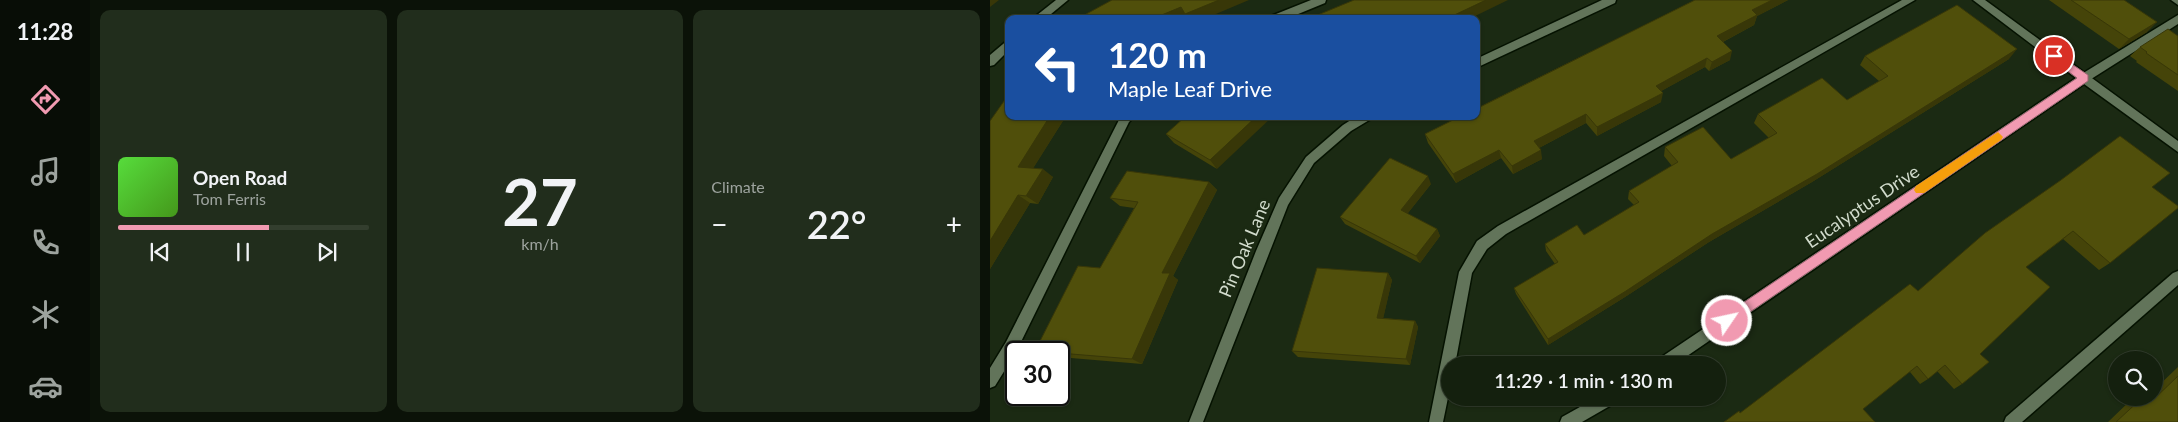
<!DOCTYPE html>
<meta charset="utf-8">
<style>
:root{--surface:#14200e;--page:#212d1c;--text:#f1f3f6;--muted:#9da39e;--line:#333e2e;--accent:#f19ab1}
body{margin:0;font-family:Lato,sans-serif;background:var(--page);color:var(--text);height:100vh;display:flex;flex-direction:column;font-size:19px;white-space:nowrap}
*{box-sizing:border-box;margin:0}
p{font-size:16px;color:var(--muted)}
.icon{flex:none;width:28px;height:28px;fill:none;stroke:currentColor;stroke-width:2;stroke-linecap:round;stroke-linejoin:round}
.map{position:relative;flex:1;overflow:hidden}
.panel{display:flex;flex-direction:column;gap:10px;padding:10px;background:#0b1208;width:900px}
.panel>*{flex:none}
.banner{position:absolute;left:15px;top:15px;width:475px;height:105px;border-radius:10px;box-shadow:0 1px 4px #0004,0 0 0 1px var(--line);background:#1a4fa0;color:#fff;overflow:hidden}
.buttons{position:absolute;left:1118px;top:351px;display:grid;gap:10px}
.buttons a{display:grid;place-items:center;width:55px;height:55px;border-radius:50%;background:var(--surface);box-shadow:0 1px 4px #0004,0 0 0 1px var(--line);font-size:25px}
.speed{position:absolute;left:15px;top:341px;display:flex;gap:10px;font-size:25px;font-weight:700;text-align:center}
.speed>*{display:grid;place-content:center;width:65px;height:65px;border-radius:50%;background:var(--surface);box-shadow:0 1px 4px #0004,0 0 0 1px var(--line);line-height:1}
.speed .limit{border:2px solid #111;border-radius:8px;background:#fff;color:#111}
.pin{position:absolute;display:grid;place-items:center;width:42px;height:42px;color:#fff;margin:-21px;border:2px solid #fff;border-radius:50%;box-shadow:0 1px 5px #0007}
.me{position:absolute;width:55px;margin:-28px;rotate:56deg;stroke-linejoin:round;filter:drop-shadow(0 0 4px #0008)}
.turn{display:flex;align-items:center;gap:18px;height:105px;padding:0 20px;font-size:22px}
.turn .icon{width:65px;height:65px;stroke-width:2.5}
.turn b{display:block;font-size:35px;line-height:42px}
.big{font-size:38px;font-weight:600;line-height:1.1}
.panel .card{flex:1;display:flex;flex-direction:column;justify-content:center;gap:8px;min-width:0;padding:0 18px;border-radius:10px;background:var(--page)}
.panel .dial{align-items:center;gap:0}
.dial b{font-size:65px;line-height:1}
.song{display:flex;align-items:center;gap:15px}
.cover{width:60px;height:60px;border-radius:8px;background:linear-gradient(135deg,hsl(110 70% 55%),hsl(100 70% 35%))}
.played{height:5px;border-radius:2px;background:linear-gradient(90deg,var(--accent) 60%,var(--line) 60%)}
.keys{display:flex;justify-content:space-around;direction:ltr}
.heat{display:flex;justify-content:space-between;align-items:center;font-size:28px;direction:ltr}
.panel .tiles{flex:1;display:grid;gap:10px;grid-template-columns:repeat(3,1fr)}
.trip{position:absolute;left:451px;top:356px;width:285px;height:50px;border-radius:25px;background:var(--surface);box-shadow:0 1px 4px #0004,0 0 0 1px var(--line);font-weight:600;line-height:50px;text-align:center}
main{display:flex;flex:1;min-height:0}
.menu{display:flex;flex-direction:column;width:90px;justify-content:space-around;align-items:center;background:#080d06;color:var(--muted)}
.menu .icon{width:35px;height:35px}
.menu .on{color:var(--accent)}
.menu b{font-size:22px;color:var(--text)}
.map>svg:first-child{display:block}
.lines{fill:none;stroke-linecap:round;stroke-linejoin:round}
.lane-casing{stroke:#051201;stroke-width:3}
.street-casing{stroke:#051201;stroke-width:3}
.lane{fill:#62745a;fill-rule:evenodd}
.street{fill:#62745a;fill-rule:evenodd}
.wall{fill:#454409}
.shaded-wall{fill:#383708}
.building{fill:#504f0b;stroke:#383708}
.route{fill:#f19ab1;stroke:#9d6473}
.slow{fill:#f59e0b}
.labels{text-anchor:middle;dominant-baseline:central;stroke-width:5;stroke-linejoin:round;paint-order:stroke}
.street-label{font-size:18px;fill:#d1dbcc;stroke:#1b2a13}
</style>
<main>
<nav class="menu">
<b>11:28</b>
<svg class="icon on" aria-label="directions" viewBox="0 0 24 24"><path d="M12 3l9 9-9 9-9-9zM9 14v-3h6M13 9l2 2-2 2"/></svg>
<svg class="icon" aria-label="music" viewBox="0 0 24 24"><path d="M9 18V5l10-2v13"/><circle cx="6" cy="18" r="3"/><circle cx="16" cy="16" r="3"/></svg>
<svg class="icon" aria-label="phone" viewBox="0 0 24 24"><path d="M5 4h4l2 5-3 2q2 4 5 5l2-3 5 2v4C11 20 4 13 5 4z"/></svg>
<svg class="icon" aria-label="climate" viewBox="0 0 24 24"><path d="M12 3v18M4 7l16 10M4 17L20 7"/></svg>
<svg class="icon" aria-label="car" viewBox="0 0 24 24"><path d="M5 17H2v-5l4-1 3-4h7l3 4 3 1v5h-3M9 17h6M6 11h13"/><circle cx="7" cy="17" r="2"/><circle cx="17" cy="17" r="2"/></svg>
</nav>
<section class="panel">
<div class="tiles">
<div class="card">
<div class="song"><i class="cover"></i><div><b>Open Road</b><p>Tom Ferris</p></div></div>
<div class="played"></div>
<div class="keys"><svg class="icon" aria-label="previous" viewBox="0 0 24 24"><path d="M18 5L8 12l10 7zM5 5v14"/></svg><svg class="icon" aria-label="pause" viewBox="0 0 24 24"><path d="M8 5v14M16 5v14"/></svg><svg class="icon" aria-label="next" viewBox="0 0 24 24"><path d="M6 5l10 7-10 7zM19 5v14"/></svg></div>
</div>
<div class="card dial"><b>27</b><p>km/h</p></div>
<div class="card"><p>Climate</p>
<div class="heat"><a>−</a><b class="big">22°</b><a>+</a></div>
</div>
</div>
</section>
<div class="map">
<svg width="1188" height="422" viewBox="0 0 1188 422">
<rect width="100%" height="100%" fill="#1b2a13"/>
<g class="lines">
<defs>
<g id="lane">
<path d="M 321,0 L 336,0 L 335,3 L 296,19 L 280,19 L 281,16 Z"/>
<path d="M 912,0 L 925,0 L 516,234 L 497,249 L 482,273 L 465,365 L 460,365 L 460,388 L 453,422 L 439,422 L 469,272 L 487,241 L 508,226 Z"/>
<path d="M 1181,0 L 1188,0 L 1188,5 Z"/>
<path d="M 1188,15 L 1188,24 L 1098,81 L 1090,81 L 1088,78 L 1090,75 Z"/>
<path d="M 131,116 L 145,116 L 139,122 L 26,352 L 5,386 L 0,388 L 0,368 L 16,342 Z"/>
<path d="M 1188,271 L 1188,285 L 1032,422 L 1014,422 L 1016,417 L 1183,273 Z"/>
</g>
<g id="street">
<path d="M 66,0 L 78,0 L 55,19 L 42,19 Z"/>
<path d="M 612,0 L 626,0 L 625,3 L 486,68 L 486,59 Z"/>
<path d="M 983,0 L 995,0 L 1188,141 L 1188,152 L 1094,84 L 684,365 L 665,365 L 667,360 L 1086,78 Z"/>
<path d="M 19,39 L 19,50 L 4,65 L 0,66 L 0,55 Z"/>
<path d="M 367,116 L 383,116 L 381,119 L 361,131 L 324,163 L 298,205 L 213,422 L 199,422 L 266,251 L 289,198 L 316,157 L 353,125 Z"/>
<path d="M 606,398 L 627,398 L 625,403 L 592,422 L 570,422 L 572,417 Z"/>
</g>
</defs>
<use href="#lane" class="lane-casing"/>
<use href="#street" class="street-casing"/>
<use href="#lane" class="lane"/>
<use href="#street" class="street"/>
</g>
<g class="wall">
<path d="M 705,0 L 798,0 L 767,16 L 764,25 L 733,42 L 740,60 L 719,71 L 715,67 L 671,91 L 671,102 L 607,136 L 596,123 L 549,148 L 552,159 L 523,174 L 511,158 L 466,183 L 438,143 L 435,134 Z"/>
<path d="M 1059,0 L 1134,0 L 1157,32 L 1129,49 Z"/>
<path d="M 1188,36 L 1188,91 L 1146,62 L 1147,61 L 1140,56 L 1150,47 Z"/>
<path d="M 875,56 L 1019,59 L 822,182 L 719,242 L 635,297 L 558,345 L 526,294 L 524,288 L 565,264 L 556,251 L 555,244 L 594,235 L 644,205 L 638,199 L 639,191 L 682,166 L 674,156 L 675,147 L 741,159 L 779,138 L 764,123 L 768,114 L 857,100 L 889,81 L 870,65 Z"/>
<path d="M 19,116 L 76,116 L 43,168 L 63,177 L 48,204 L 40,203 L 0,269 L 0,121 Z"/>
<path d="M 196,116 L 227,169 L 184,143 L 176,134 Z"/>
<path d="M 219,182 L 227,190 L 183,276 L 188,280 L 152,364 L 69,357 L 69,352 L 48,352 L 45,351 L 110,268 L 144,208 L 130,206 L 120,198 Z"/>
<path d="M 441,184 L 417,214 L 447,229 L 450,236 L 430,263 L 355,224 L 350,217 Z"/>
<path d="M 1162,187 L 1120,263 L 1109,270 L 1073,239 L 1036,267 L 990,354 L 972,384 L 964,389 L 947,371 L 938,379 L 930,384 L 920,372 L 750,413 L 928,291 Z"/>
<path d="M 398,273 L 402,280 L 393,318 L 425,321 L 428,327 L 420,365 L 308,357 L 302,351 Z"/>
<path d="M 1188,367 L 1188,422 L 1118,422 L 1143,398 L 1164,398 L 1164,390 Z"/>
</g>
<g class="shaded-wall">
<path d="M 0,0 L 9,0 L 0,7 Z"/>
<path d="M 229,0 L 259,0 L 214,19 L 198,19 L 197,17 L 194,19 L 162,19 L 191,7 Z"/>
<path d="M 496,0 L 518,0 L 479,19 L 456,19 Z"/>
<path d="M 782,0 L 798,0 L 767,16 L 764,25 L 725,46 L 727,36 L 762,10 Z"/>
<path d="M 1167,22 L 1157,32 L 1129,49 L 1139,39 Z"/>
<path d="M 1027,49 L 1019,59 L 822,182 L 719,242 L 635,297 L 558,345 L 558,339 L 722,234 Z"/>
<path d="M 742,51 L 740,60 L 719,71 L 722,62 Z"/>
<path d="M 717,58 L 715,67 L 664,95 L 666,86 Z"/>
<path d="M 673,93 L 671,102 L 607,136 L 607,127 Z"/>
<path d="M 596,114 L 596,123 L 545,150 L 544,141 Z"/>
<path d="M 60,116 L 76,116 L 39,175 L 28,167 Z"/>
<path d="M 267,116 L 283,116 L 227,169 L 220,160 Z"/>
<path d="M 509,150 L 511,158 L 466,183 L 463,174 Z"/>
<path d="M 551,150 L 552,159 L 523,174 L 522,166 Z"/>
<path d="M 53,169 L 63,177 L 48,204 L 36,196 Z"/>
<path d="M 438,176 L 441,184 L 414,218 L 411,210 Z"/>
<path d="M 219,182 L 227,190 L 183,276 L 188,280 L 152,364 L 142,359 L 172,273 Z"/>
<path d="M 28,195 L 40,203 L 0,269 L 0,241 Z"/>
<path d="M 447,229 L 450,236 L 430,263 L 426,256 Z"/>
<path d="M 398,273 L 402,280 L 392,324 L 387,318 Z"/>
<path d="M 425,321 L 428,327 L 420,365 L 416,359 Z"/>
</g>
<g class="building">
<path d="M 122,0 L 229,0 L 195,14 L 191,7 L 162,19 L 87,19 Z"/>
<path d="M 364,0 L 496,0 L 456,19 L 318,19 Z"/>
<path d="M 705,0 L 782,0 L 762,10 L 767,15 L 727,36 L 742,51 L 722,62 L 717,58 L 666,86 L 673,93 L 607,127 L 596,114 L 544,141 L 551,150 L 522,166 L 509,150 L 463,174 L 435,134 L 471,116 L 486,116 L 486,109 Z"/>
<path d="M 1081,0 L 1134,0 L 1167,22 L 1139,39 Z"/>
<path d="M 967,5 L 1027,49 L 827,174 L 722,234 L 636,291 L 558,339 L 524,288 L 568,262 L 555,244 L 587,225 L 594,235 L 649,202 L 639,191 L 688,162 L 675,147 L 713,127 L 741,159 L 787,133 L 768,114 L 832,78 L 857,100 L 898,76 L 875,56 Z"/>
<path d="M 1178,29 L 1188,36 L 1188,75 L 1156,53 L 1157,52 L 1150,47 Z"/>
<path d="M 19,94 L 19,116 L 60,116 L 28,167 L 53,169 L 36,196 L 28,195 L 0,241 L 0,121 Z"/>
<path d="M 196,116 L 267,116 L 220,160 L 176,134 Z"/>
<path d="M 1130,136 L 1180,173 L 1162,187 L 1188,206 L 1188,208 L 1120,263 L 1083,231 L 1036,267 L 1060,287 L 990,354 L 999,362 L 972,384 L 955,365 L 938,379 L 927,366 L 873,409 L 885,422 L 734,422 L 749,411 L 750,413 L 920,284 L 928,291 L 995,233 L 1071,180 Z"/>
<path d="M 400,158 L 438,176 L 411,210 L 447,229 L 426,256 L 350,217 Z"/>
<path d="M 137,171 L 219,182 L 172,273 L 180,273 L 142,359 L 45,351 L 88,266 L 110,268 L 148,202 L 120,198 Z"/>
<path d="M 327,268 L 398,273 L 387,318 L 425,321 L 416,359 L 302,351 Z"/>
<path d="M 1188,376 L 1188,422 L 1126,422 L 1152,398 L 1160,398 L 1163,400 Z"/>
</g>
<path class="route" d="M 1064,52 L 1098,75 L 1098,81 L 741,325 L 737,327 L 732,325 L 731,321 L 732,317 L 1087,78 L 1060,58 L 1060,53 Z"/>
<path class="slow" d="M 1008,132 L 1013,137 L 1011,140 L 934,193 L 926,193 L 924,190 L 926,186 Z"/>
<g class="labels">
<g class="street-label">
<text transform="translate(872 206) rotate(-34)">Eucalyptus Drive</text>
<text transform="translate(254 248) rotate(-67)">Pin Oak Lane</text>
</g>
</g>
</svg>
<div class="buttons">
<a><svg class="icon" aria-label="search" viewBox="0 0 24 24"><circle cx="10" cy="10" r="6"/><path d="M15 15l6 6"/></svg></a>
</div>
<div class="speed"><div class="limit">30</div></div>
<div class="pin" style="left:1064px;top:56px;background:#d93025"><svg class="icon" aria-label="arrive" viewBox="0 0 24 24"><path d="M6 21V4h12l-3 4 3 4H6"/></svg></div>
<svg class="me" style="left:737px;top:321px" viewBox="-20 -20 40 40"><circle r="17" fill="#f19ab1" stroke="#fff" stroke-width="3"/><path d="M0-11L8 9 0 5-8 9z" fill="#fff"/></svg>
<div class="trip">11:29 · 1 min · 130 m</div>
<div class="banner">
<div class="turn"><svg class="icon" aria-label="left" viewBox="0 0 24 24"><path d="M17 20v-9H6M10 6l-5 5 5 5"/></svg><div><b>120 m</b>Maple Leaf Drive</div></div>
</div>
</div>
</main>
